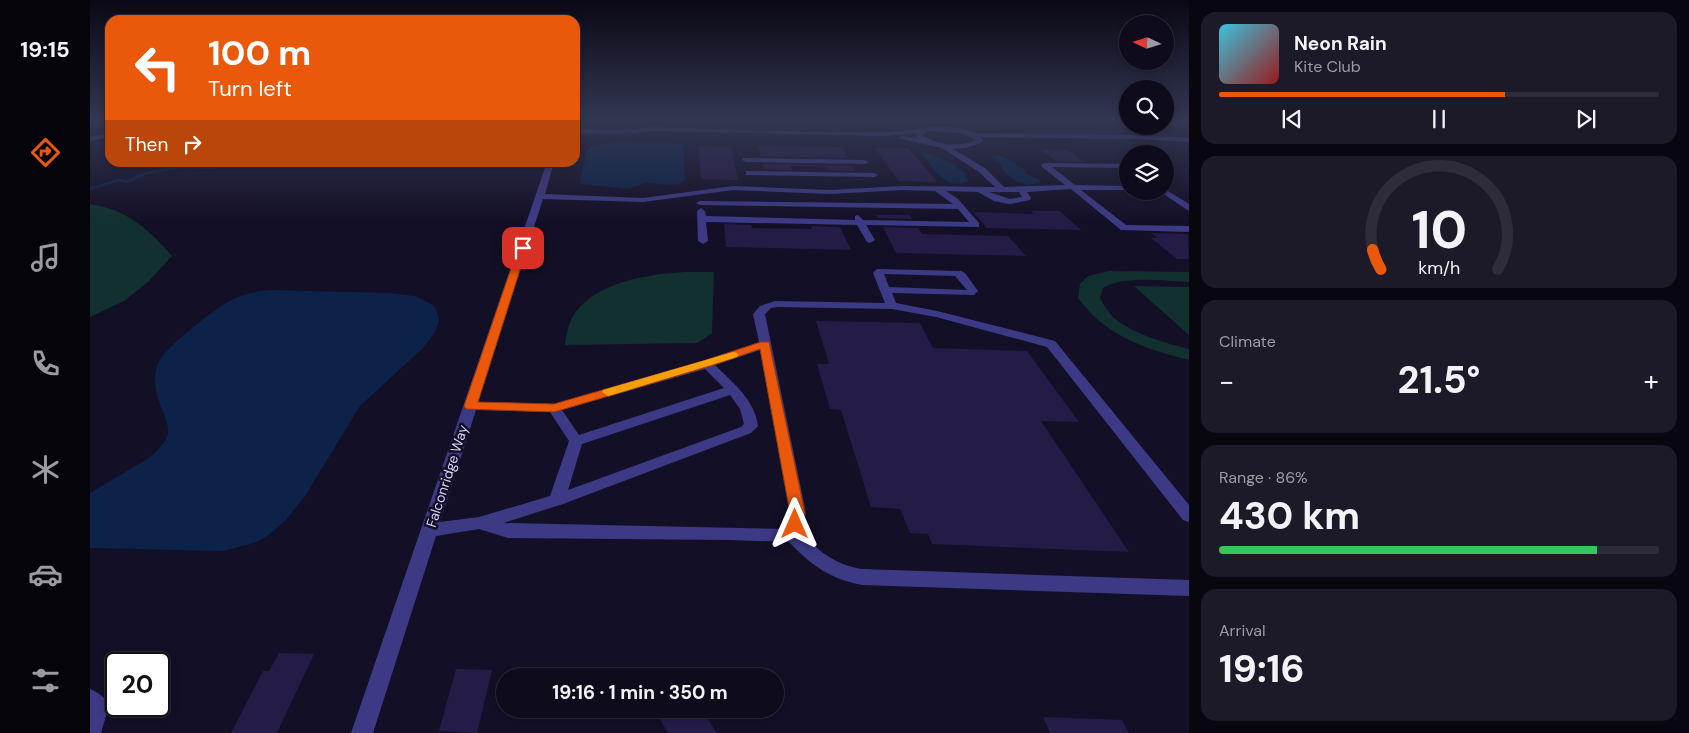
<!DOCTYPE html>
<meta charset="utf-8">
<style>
:root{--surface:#0e0b1c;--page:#1c1929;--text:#f1f3f6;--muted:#9b9ba3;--line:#2e2b3b;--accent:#ea580c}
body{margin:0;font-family:"DM Sans",sans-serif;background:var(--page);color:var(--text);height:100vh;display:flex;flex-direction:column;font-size:19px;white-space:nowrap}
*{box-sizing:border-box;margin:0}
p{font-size:16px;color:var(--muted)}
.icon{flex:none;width:28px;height:28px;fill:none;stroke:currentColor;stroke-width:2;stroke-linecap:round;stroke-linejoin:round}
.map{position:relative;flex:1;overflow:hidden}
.side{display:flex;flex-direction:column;gap:12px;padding:12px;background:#08060f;width:500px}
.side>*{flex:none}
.hud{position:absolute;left:15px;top:15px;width:475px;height:152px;border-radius:15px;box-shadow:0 2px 8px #0003,0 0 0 1px var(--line);background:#ea580c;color:#fff;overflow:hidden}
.needle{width:32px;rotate:274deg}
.fabs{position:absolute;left:1029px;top:15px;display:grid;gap:10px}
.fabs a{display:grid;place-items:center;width:55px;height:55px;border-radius:50%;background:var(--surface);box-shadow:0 2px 8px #0003,0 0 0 1px var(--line);font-size:25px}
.speed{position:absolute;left:15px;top:652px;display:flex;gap:10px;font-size:25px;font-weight:700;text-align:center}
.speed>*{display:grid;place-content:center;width:65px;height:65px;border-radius:50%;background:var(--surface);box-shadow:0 2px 8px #0003,0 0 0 1px var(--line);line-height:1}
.speed .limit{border:2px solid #111;border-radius:8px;background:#fff;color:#111}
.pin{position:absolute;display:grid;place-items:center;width:42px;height:42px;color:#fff;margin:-21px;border-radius:10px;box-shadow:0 2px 8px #0006}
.me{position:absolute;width:55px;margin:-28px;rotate:0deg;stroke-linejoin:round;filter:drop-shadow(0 0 4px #0008)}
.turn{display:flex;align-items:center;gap:18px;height:105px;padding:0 20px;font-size:22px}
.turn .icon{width:65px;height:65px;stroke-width:2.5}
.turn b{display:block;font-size:35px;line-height:42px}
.then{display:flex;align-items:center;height:48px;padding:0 20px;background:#0003;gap:10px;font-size:19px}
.big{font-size:38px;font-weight:700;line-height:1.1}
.side .widget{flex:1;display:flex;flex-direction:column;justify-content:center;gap:8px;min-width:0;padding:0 18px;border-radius:15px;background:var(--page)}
.side .dial{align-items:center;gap:0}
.dial svg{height:130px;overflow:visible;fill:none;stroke:var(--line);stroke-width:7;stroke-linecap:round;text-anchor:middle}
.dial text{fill:var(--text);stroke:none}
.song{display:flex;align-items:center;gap:15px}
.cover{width:60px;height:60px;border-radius:8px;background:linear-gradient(135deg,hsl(190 70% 55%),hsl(0 70% 35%))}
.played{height:5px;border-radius:2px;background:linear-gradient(90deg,var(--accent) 65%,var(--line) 65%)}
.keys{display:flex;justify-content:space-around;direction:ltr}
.heat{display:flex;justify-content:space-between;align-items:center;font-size:28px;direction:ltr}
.charge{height:8px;border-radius:4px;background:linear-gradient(90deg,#34c759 86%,var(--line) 0)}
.trip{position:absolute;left:406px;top:668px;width:288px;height:50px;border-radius:25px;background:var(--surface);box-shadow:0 2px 8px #0003,0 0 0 1px var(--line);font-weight:700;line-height:50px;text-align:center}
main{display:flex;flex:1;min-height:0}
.tab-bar{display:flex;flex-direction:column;width:90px;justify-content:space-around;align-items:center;background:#06040b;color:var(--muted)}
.tab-bar .icon{width:35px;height:35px}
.tab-bar .active{color:var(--accent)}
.tab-bar b{font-size:22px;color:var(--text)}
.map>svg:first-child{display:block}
.green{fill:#12302f}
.water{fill:#0c2248}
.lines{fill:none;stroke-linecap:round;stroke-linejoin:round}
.stream-far1{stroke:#0c2248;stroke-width:2.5}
.stream{stroke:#0c2248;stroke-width:4}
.building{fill:#241b47}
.minor{fill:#3d3a85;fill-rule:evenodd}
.route{fill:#ea580c;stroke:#983908}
.slow{fill:#f59e0b}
.labels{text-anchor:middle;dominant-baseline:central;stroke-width:5;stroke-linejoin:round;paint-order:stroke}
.street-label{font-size:14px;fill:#d9d4ff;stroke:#130f26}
</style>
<main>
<nav class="tab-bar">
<b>19:15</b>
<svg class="icon active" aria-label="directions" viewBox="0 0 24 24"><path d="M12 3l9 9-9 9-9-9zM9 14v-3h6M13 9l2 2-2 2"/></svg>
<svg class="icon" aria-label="music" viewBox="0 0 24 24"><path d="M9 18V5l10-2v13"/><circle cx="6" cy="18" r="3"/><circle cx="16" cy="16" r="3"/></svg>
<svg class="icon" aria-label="phone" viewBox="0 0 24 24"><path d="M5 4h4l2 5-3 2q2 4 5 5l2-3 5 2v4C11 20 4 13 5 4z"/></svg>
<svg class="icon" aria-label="climate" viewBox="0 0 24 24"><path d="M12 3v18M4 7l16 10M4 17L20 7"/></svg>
<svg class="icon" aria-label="car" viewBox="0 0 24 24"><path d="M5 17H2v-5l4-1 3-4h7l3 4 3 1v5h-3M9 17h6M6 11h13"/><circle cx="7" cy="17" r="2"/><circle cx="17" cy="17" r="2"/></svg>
<svg class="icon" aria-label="filters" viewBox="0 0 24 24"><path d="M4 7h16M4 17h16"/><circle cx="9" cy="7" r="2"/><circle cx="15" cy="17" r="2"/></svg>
</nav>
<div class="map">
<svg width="1099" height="733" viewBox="0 0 1099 733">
<rect width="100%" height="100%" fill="#130f26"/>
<g class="green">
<path d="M 0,204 C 38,210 58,229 82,256 L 58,282 L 34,301 L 0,317 Z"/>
<path d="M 1019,271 L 1099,272 L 1099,282 C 1074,281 1034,275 1013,288 L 1010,298 C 1013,304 1017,310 1021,315 C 1041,334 1073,342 1099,349 L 1099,360 C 1055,349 1016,336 988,298 L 990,284 L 998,276 Z"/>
<path d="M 595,272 L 624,272 L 622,333 L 607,343 L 475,345 C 476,338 477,329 480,323 C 496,283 558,274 595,272 Z"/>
<path d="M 1044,286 L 1099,287 L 1099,335 Z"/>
</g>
<g class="water">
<path d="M 525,142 L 579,143 L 593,145 L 595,180 L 589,184 L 579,185 L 556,183 L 538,189 L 492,184 L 490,183 L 496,151 L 503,146 Z"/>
<path d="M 833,152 C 845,154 854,162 866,165 L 867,168 L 877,174 L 875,176 L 878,181 C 856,193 843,166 831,153 Z"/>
<path d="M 907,155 C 916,156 925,165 934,169 L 936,174 L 948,179 L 951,183 L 937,185 L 926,181 L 915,173 L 910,164 L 901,157 Z"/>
<path d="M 181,290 L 299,293 L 325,296 L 343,305 L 346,309 L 349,321 L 344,334 L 332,349 L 270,406 L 215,496 L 195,521 L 176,537 L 164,543 L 133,551 L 0,548 L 0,493 L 59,458 C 65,452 76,443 78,434 C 81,422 62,396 65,375 C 66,367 69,360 74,354 C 86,340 127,306 144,299 C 156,293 168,291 181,290 Z"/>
</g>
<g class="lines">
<path class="stream-far1" d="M 0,189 L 29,180 L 37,182 L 56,173 L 91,167 L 124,168 L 135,162"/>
<path class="stream" d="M 0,189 L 2,188"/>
</g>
<g class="building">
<path d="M 608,146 L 641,147 L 648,180 L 611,179 Z"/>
<path d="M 668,146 L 752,147 L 758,158 L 671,156 Z"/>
<path d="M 785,148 L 818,148 L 847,182 L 809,181 Z"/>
<path d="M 951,150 L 978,150 L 994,162 L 966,161 Z"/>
<path d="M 673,164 L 762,166 L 765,171 L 738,170 L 736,167 L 700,166 L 702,170 L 674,169 Z"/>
<path d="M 941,211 L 970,211 L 991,230 L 897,228 L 883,212 L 944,214 Z"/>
<path d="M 786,215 L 820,215 L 822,219 L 788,218 Z"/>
<path d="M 634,224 L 661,225 L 662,228 L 722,229 L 721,226 L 750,227 L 761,250 L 636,247 Z"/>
<path d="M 793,227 L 828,228 L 832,234 L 918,236 L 936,256 L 806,253 Z"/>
<path d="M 1061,233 L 1098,234 L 1099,259 L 1087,259 L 1061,238 L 1068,238 Z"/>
<path d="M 726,321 L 830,323 L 843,348 L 937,351 L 989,422 L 951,421 L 1039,552 L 842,544 L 838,534 L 820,533 L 810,509 L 781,507 L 751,410 L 740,409 L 727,364 L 739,364 Z"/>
<path d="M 189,653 L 224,654 L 187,733 L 141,733 L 173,671 L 179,671 Z"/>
<path d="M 366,669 L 402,670 L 387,733 L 349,731 Z"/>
<path d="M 583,709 L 611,709 L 627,733 L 578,733 L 569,718 Z"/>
<path d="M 953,717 L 1032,720 L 1039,733 L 960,733 Z"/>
</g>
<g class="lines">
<g class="minor">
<path d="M 564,127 C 640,129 718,133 794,132 C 824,132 856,119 885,133 L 1046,135 L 1099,138 L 1099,142 L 1046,139 L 890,137 L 893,140 L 891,143 L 875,148 L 863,149 L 895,168 L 914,187 L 975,185 L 952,167 L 951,165 L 955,163 L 1038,164 L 1038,168 L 962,167 L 985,185 L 1038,186 L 1038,190 L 991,190 L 1036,225 L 1099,226 L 1099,232 L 1031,230 L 981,189 L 937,192 L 941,198 L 940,200 L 920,204 L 904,201 L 888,192 L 856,191 L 868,199 L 889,223 L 889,227 L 776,225 L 785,240 L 780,243 L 777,242 L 767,225 L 616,222 L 618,241 L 613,244 L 608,241 L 607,211 L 611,208 L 615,211 L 616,216 L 765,220 L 765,216 L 768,215 L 773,220 L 879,222 L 868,209 L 610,205 L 606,203 L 610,201 L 863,204 L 845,191 L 812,190 L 740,194 L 643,190 L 553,202 L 453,199 L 388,402 L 464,404 L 613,361 L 669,342 L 663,314 L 670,306 L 685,301 L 795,303 L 783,273 L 787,269 L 871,271 L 875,273 L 888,291 L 884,295 L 802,293 L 806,303 L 847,311 L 965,341 L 1099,505 L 1099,522 L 1093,520 L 957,347 L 846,317 L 802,309 L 688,307 L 681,308 L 675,314 L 716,513 L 712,534 C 730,552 746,565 772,569 L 1099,580 L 1099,596 L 772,585 C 740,579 721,565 699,542 L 640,540 L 418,538 L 389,529 L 346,536 L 283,733 L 261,733 L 457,162 L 464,162 L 455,194 L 553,198 L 643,186 L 740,190 L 812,186 L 905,187 L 889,172 L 852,148 L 808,138 L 811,136 L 827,138 L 826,133 L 795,136 L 564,131 L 531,134 L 485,133 L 485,129 L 531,130 ZM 839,131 L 871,133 L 886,140 C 869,148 847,145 832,135 ZM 899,192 L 929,192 L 932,197 L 920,199 ZM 794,274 L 865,276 L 877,290 L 799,287 ZM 670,350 L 700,513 L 696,529 L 413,523 L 473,504 L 661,433 L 668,426 C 665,400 643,383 625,365 ZM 615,369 L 634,388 L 489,435 L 472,410 ZM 640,395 L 650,409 L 654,424 L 651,427 L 478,490 L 492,444 ZM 386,410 L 460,412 L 479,441 L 460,496 L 389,517 L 350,522 Z"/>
<path d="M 20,133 L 20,137 L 0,141 L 0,137 Z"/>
<path d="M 1060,151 L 1064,154 L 1057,154 Z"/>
<path d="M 653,158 L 775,160 L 779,162 L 775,164 L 656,162 L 652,160 Z"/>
<path d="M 1075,161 L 1084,165 L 1084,169 L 1075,169 Z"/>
<path d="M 656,171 L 784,173 L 788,175 L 784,177 L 659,175 L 656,175 Z"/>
<path d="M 1075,189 L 1099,204 L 1099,211 L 1069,191 L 1075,191 Z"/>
<path d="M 0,689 C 25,699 17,712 11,733 L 0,733 Z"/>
</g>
</g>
<linearGradient id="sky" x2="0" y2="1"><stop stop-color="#0a0815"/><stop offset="0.54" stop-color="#333752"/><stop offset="1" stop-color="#333752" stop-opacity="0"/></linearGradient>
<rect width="1099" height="222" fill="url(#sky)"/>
<path class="route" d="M 433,246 L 437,248 L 388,402 L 464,404 L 613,361 L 671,342 L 679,342 L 715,513 L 711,528 L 705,530 L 700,528 L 698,524 L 700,513 L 670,349 L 621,366 L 464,412 L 376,409 L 374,406 L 428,248 Z"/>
<path class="slow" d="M 643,352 L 647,353 L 648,355 L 647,357 L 522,395 L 518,396 L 512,392 L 513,390 Z"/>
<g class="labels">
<g class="street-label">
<text transform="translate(357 476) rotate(-72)">Falconridge Way</text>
</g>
</g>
</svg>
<div class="fabs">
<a><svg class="needle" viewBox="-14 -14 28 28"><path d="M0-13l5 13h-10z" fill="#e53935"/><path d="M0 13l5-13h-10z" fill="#9b9ba3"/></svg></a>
<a><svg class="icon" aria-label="search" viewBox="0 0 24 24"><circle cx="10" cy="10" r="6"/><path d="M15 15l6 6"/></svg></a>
<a><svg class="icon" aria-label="layers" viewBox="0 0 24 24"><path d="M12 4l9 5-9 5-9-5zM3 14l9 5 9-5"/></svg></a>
</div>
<div class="speed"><div class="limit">20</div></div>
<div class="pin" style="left:433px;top:248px;background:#d93025"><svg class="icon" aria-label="arrive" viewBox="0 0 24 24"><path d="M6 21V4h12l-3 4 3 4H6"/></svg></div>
<svg class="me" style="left:705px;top:524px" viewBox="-20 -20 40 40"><path d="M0-17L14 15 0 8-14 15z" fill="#ea580c" stroke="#fff" stroke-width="4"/></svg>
<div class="trip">19:16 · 1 min · 350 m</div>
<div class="hud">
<div class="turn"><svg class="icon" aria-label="left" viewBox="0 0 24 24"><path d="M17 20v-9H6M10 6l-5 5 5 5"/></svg><div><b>100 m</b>Turn left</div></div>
<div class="then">Then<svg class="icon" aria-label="right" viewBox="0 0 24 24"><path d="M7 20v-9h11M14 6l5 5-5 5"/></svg></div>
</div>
</div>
<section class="side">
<div class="widget">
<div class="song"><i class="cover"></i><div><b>Neon Rain</b><p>Kite Club</p></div></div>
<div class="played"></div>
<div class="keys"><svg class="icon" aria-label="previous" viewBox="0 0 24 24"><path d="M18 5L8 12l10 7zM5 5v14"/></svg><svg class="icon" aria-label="pause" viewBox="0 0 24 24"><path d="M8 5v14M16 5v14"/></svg><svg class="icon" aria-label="next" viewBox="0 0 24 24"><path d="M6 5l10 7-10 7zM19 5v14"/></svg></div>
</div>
<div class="widget dial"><svg viewBox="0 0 100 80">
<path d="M14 69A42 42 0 1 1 86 69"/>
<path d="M14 69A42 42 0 0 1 9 57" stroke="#ea580c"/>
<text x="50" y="56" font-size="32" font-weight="700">10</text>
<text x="50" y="72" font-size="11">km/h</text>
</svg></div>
<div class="widget"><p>Climate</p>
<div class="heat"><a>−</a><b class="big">21.5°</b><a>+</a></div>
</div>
<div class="widget"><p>Range · 86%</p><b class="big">430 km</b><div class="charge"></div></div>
<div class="widget"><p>Arrival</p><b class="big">19:16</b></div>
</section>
</main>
